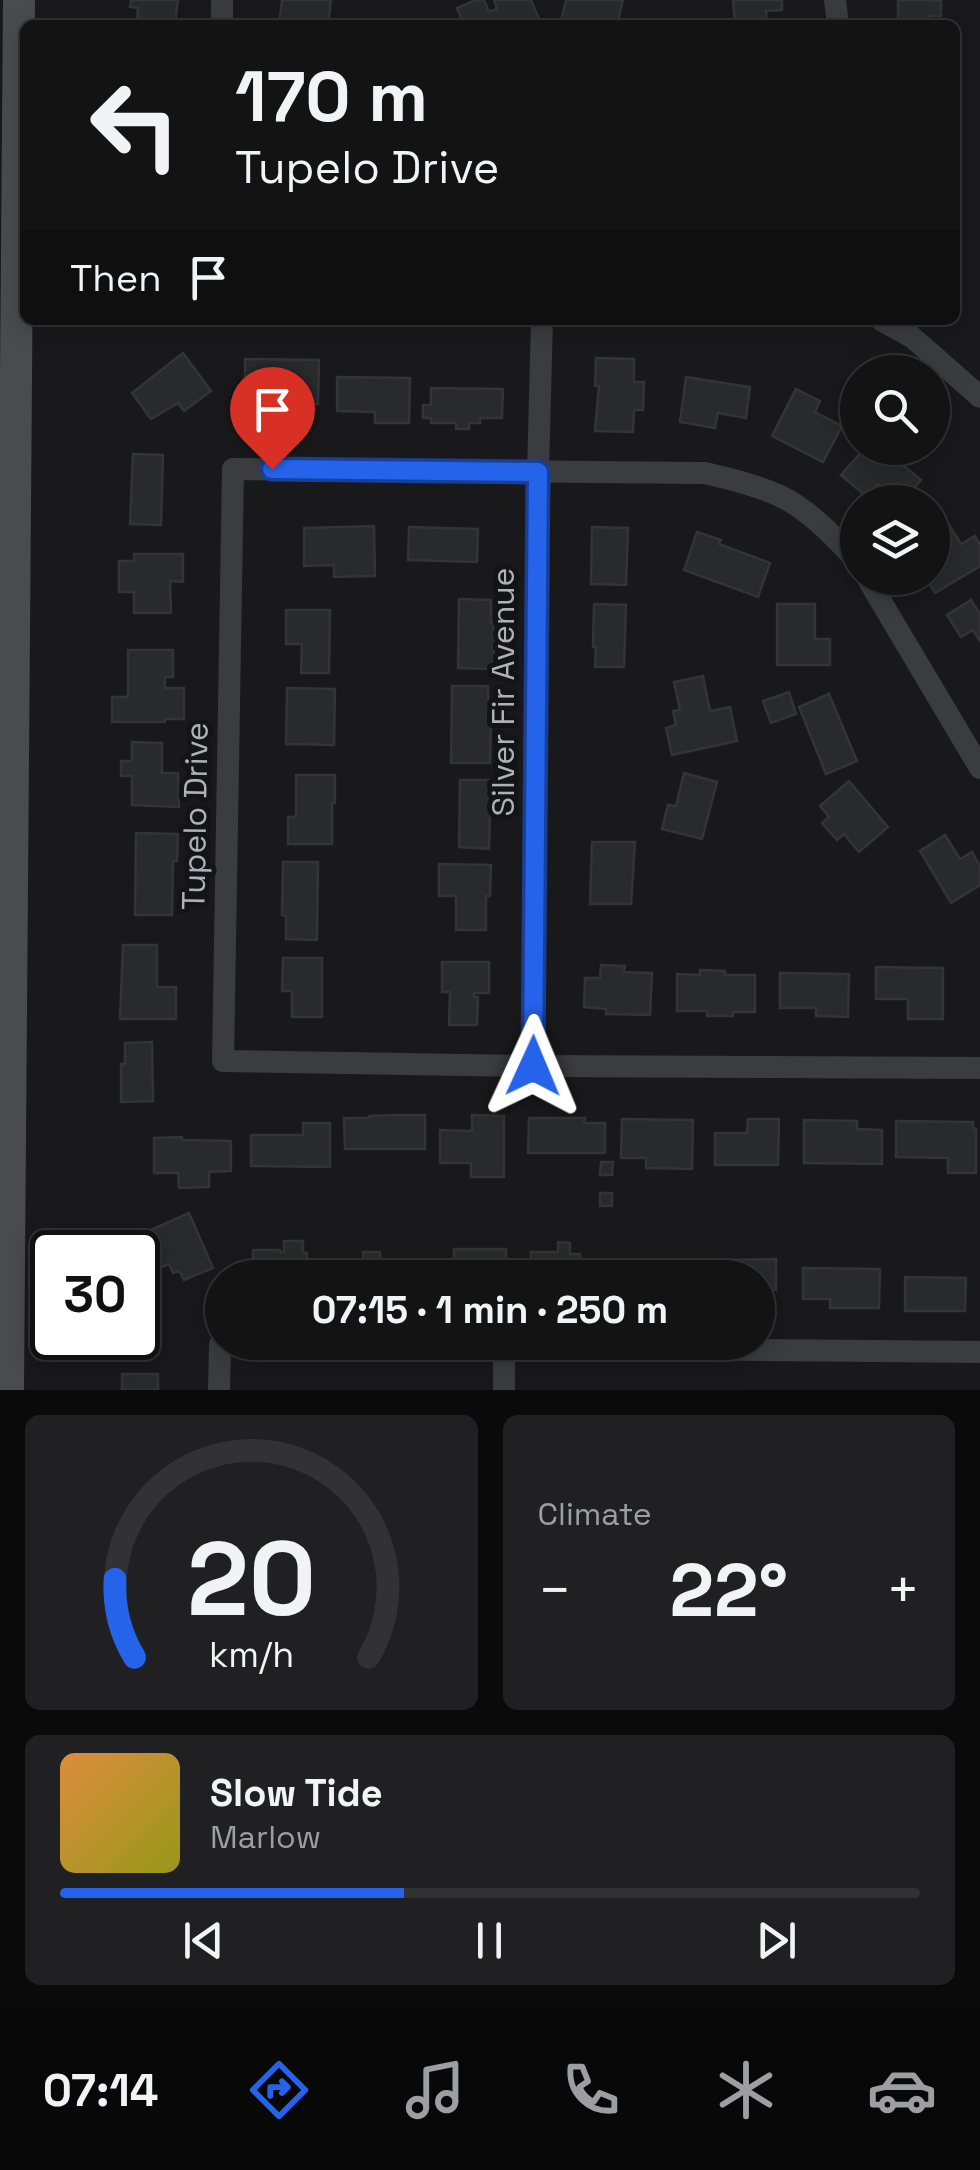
<!DOCTYPE html>
<meta charset="utf-8">
<style>
:root{--surface:#131314;--page:#202022;--text:#f1f3f6;--muted:#9d9ea0;--line:#323234;--accent:#2563eb}
body{margin:0;font-family:"Space Grotesk",sans-serif;background:var(--page);color:var(--text);height:100vh;display:flex;flex-direction:column;font-size:38px;white-space:nowrap}
*{box-sizing:border-box;margin:0}
p{font-size:32px;color:var(--muted)}
.icon{flex:none;width:55px;height:55px;fill:none;stroke:currentColor;stroke-width:2;stroke-linecap:round;stroke-linejoin:round}
.map{position:relative;height:1390px;overflow:hidden}
.sheet{display:flex;flex-direction:column;gap:25px;padding:25px;background:#0a0a0b;flex:1}
.sheet>*{flex:none}
.top-card{position:absolute;left:20px;top:20px;width:940px;height:305px;border-radius:15px;box-shadow:0 5px 25px #0003,0 0 0 2px var(--line);background:#131314;color:var(--text);overflow:hidden}
.buttons{position:absolute;left:840px;top:355px;display:grid;gap:20px}
.buttons a{display:grid;place-items:center;width:110px;height:110px;border-radius:50%;background:var(--surface);box-shadow:0 5px 25px #0003,0 0 0 2px var(--line);font-size:50px}
.speed{position:absolute;left:30px;top:1230px;display:flex;gap:20px;font-size:50px;font-weight:700;text-align:center}
.speed>*{display:grid;place-content:center;width:130px;height:130px;border-radius:50%;background:var(--surface);box-shadow:0 5px 25px #0003,0 0 0 2px var(--line);line-height:1}
.speed .limit{border:5px solid #111;border-radius:15px;background:#fff;color:#111}
.pin{position:absolute;display:grid;place-items:center;width:85px;height:85px;color:#fff;margin:-102px -42px;border-radius:50% 50% 50% 0;rotate:-45deg;box-shadow:0 0 10px #0007}
.pin .icon{rotate:45deg}
.me{position:absolute;width:110px;margin:-55px;rotate:1deg;stroke-linejoin:round;filter:drop-shadow(0 0 8px #0008)}
.turn{display:flex;align-items:center;gap:35px;height:210px;padding:0 50px;font-size:45px}
.turn .icon{width:130px;height:130px;stroke-width:2.5}
.turn b{display:block;font-size:70px;line-height:85px}
.then{display:flex;align-items:center;height:95px;padding:0 50px;background:#0003;gap:20px;font-size:38px}
.big{font-size:75px;font-weight:600;line-height:1.1}
.sheet .card{flex:1;display:flex;flex-direction:column;justify-content:center;gap:15px;min-width:0;padding:0 35px;border-radius:15px;background:var(--page)}
.sheet .dial{align-items:center;gap:0}
.dial svg{height:260px;overflow:visible;fill:none;stroke:var(--line);stroke-width:7;stroke-linecap:round;text-anchor:middle}
.dial text{fill:var(--text);stroke:none}
.song{display:flex;align-items:center;gap:30px}
.cover{width:120px;height:120px;border-radius:15px;background:linear-gradient(135deg,hsl(30 70% 55%),hsl(60 70% 35%))}
.played{height:10px;border-radius:5px;background:linear-gradient(90deg,var(--accent) 40%,var(--line) 40%)}
.keys{display:flex;justify-content:space-around;direction:ltr}
.heat{display:flex;justify-content:space-between;align-items:center;font-size:55px;direction:ltr}
.sheet .tiles{flex:1;display:grid;gap:25px;grid-template-columns:1fr 1fr}
.card:last-child{grid-column:span 2}
.trip{position:absolute;left:205px;top:1260px;width:570px;height:100px;border-radius:50px;background:var(--surface);box-shadow:0 5px 25px #0003,0 0 0 2px var(--line);font-weight:600;line-height:100px;text-align:center}
.tab-bar{display:flex;height:160px;justify-content:space-around;align-items:center;background:#080808;color:var(--muted)}
.tab-bar .icon{width:70px;height:70px}
.tab-bar .on{color:var(--accent)}
.tab-bar b{font-size:45px;color:var(--text)}
.map>svg:first-child{display:block}
.building{fill:#292a2c;stroke:#343437;stroke-width:2.5}
.lines{fill:none;stroke-linecap:round;stroke-linejoin:round}
.minor{stroke:#3b3c40;stroke-width:22}
.secondary{stroke:#494b4f;stroke-width:32}
.route-casing{stroke:#184099;stroke-width:25}
.route{stroke:#2563eb;stroke-width:18}
.labels{text-anchor:middle;dominant-baseline:central;stroke-width:10;stroke-linejoin:round;paint-order:stroke}
.street-label{font-size:32px;fill:#adb2b9;stroke:#141416}
</style>
<div class="map">
<svg width="980" height="1390" viewBox="0 0 980 1390">
<rect width="100%" height="100%" fill="#19191b"/>
<g class="building">
<path d="M 131,0 L 178,0 L 175,23 L 137,18 L 138,8 L 130,7 Z"/>
<path d="M 282,0 L 331,0 L 328,25 L 279,25 Z"/>
<path d="M 476,0 L 484,0 L 489,12 L 497,9 L 494,0 L 531,0 L 540,21 L 531,25 L 464,25 L 457,8 Z"/>
<path d="M 566,0 L 623,0 L 617,25 L 560,25 Z"/>
<path d="M 733,0 L 782,0 L 782,10 L 766,11 L 767,25 L 735,25 Z"/>
<path d="M 898,0 L 941,0 L 941,16 L 930,16 L 930,25 L 898,25 Z"/>
<path d="M 183,353 L 211,391 L 184,411 L 178,403 L 151,419 L 132,393 Z"/>
<path d="M 596,358 L 634,359 L 634,382 L 644,382 L 643,410 L 634,410 L 633,432 L 595,431 L 599,386 L 595,386 Z"/>
<path d="M 245,359 L 319,360 L 318,404 L 292,404 L 292,399 L 263,399 L 263,395 L 245,395 Z"/>
<path d="M 337,377 L 410,378 L 409,423 L 375,423 L 375,412 L 337,411 Z"/>
<path d="M 686,377 L 750,387 L 746,418 L 718,413 L 715,428 L 680,422 Z"/>
<path d="M 431,388 L 503,389 L 502,418 L 480,418 L 480,423 L 469,423 L 469,429 L 456,429 L 456,423 L 431,423 L 431,418 L 423,418 L 423,405 L 431,405 Z"/>
<path d="M 796,389 L 820,401 L 815,412 L 842,426 L 823,462 L 772,436 Z"/>
<path d="M 865,448 L 901,448 L 905,451 L 897,460 L 921,480 L 902,502 L 878,484 L 867,497 L 841,475 Z"/>
<path d="M 133,454 L 163,455 L 161,525 L 130,524 Z"/>
<path d="M 937,505 L 961,544 L 975,536 L 980,545 L 980,566 L 935,593 L 926,578 L 932,578 L 932,507 Z"/>
<path d="M 374,526 L 375,576 L 334,577 L 334,565 L 304,566 L 304,528 Z"/>
<path d="M 409,527 L 478,529 L 477,562 L 408,560 Z"/>
<path d="M 592,527 L 628,528 L 626,585 L 591,584 Z"/>
<path d="M 697,532 L 721,540 L 719,544 L 770,563 L 758,597 L 684,570 Z"/>
<path d="M 134,554 L 183,554 L 183,582 L 170,581 L 171,613 L 134,613 L 134,592 L 119,592 L 119,561 L 134,561 Z"/>
<path d="M 459,599 L 491,600 L 491,623 L 494,623 L 494,669 L 458,668 Z"/>
<path d="M 971,600 L 980,614 L 980,641 L 973,630 L 961,637 L 947,615 Z"/>
<path d="M 594,604 L 626,605 L 624,667 L 595,667 L 596,647 L 593,647 Z"/>
<path d="M 777,604 L 815,604 L 815,639 L 830,639 L 830,665 L 777,665 Z"/>
<path d="M 286,610 L 330,610 L 329,673 L 301,673 L 302,644 L 286,644 Z"/>
<path d="M 128,650 L 173,650 L 173,677 L 165,677 L 165,688 L 184,688 L 184,719 L 165,719 L 165,722 L 112,722 L 112,697 L 128,697 Z"/>
<path d="M 703,676 L 710,711 L 730,707 L 737,741 L 672,755 L 666,728 L 676,725 L 673,711 L 680,710 L 674,682 Z"/>
<path d="M 452,686 L 488,686 L 488,718 L 491,718 L 490,763 L 451,763 Z"/>
<path d="M 287,688 L 335,689 L 334,745 L 286,744 Z"/>
<path d="M 789,692 L 796,714 L 771,723 L 763,701 Z"/>
<path d="M 829,694 L 857,761 L 826,774 L 799,707 Z"/>
<path d="M 132,742 L 162,743 L 162,773 L 178,773 L 179,807 L 132,805 L 132,776 L 121,776 L 121,761 L 132,761 Z"/>
<path d="M 684,773 L 717,782 L 702,839 L 662,829 L 668,805 L 676,806 Z"/>
<path d="M 296,775 L 335,775 L 335,803 L 332,803 L 332,844 L 288,844 L 288,817 L 296,817 Z"/>
<path d="M 460,780 L 491,780 L 489,849 L 459,847 Z"/>
<path d="M 849,781 L 888,827 L 859,852 L 844,834 L 837,840 L 822,823 L 829,817 L 820,806 Z"/>
<path d="M 136,833 L 178,834 L 177,861 L 173,861 L 172,915 L 135,915 Z"/>
<path d="M 945,835 L 960,859 L 972,852 L 980,866 L 980,885 L 951,903 L 920,851 Z"/>
<path d="M 592,842 L 635,842 L 631,904 L 590,904 Z"/>
<path d="M 283,862 L 318,862 L 317,940 L 286,939 L 286,916 L 282,915 Z"/>
<path d="M 439,864 L 491,865 L 490,896 L 486,896 L 486,930 L 456,930 L 456,896 L 439,896 Z"/>
<path d="M 123,945 L 157,945 L 157,987 L 176,987 L 176,1019 L 120,1019 Z"/>
<path d="M 283,958 L 322,958 L 322,1017 L 292,1017 L 292,991 L 282,991 Z"/>
<path d="M 442,962 L 489,962 L 489,993 L 474,993 L 474,997 L 478,997 L 477,1025 L 449,1025 L 450,992 L 442,992 Z"/>
<path d="M 601,965 L 625,966 L 624,972 L 652,973 L 650,1015 L 606,1014 L 606,1009 L 584,1007 L 585,978 L 600,978 Z"/>
<path d="M 876,967 L 943,968 L 943,1019 L 908,1019 L 908,999 L 876,999 Z"/>
<path d="M 700,970 L 725,971 L 725,975 L 755,975 L 755,1012 L 733,1012 L 733,1016 L 707,1016 L 707,1011 L 677,1011 L 677,974 L 700,975 Z"/>
<path d="M 780,973 L 849,974 L 848,1017 L 816,1016 L 816,1008 L 780,1008 Z"/>
<path d="M 152,1042 L 153,1101 L 121,1102 L 121,1064 L 125,1064 L 125,1043 Z"/>
<path d="M 394,1115 L 425,1115 L 425,1149 L 345,1149 L 344,1118 L 369,1118 L 369,1116 Z"/>
<path d="M 472,1115 L 504,1116 L 504,1177 L 471,1177 L 471,1163 L 440,1163 L 440,1130 L 472,1131 Z"/>
<path d="M 529,1118 L 585,1118 L 584,1123 L 605,1123 L 605,1153 L 528,1153 Z"/>
<path d="M 622,1119 L 693,1120 L 692,1169 L 646,1168 L 646,1158 L 621,1158 Z"/>
<path d="M 748,1119 L 779,1119 L 778,1165 L 715,1165 L 715,1133 L 747,1133 Z"/>
<path d="M 804,1120 L 857,1121 L 857,1129 L 882,1130 L 882,1164 L 804,1163 Z"/>
<path d="M 896,1121 L 973,1122 L 973,1128 L 976,1129 L 976,1173 L 948,1173 L 948,1158 L 896,1157 Z"/>
<path d="M 303,1123 L 330,1123 L 330,1167 L 251,1166 L 251,1135 L 303,1135 Z"/>
<path d="M 182,1137 L 182,1140 L 231,1141 L 231,1171 L 209,1172 L 209,1187 L 179,1188 L 178,1173 L 154,1173 L 154,1138 Z"/>
<path d="M 601,1162 L 613,1162 L 612,1175 L 600,1175 Z"/>
<rect x="600" y="1193" width="12" height="13"/>
<path d="M 189,1213 L 213,1268 L 184,1280 L 179,1271 L 173,1273 L 169,1264 L 148,1273 L 133,1238 Z"/>
<path d="M 284,1241 L 303,1241 L 303,1253 L 307,1253 L 307,1266 L 322,1266 L 321,1278 L 253,1278 L 253,1250 L 280,1250 L 280,1252 L 284,1252 Z"/>
<path d="M 558,1242 L 570,1243 L 570,1254 L 580,1254 L 580,1278 L 530,1278 L 531,1252 L 558,1252 Z"/>
<rect x="454" y="1249" width="52" height="29"/>
<path d="M 363,1252 L 380,1252 L 380,1268 L 393,1268 L 393,1261 L 423,1261 L 423,1278 L 344,1278 L 344,1268 L 363,1268 Z"/>
<path d="M 776,1259 L 776,1290 L 758,1290 L 758,1278 L 720,1278 L 720,1260 Z"/>
<path d="M 661,1262 L 671,1262 L 672,1275 L 674,1275 L 674,1267 L 691,1268 L 693,1278 L 623,1278 L 623,1275 L 648,1276 L 648,1263 Z"/>
<path d="M 803,1268 L 880,1269 L 879,1308 L 830,1308 L 830,1299 L 803,1299 Z"/>
<path d="M 905,1277 L 966,1278 L 965,1311 L 905,1311 Z"/>
<path d="M 138,1321 L 150,1322 L 146,1352 L 88,1344 L 89,1338 L 138,1338 Z"/>
<rect x="122" y="1374" width="36" height="16"/>
</g>
<g class="lines">
<g class="minor">
<path d="M 835,0 L 838,25"/>
<path d="M 222,25 L 222,0"/>
<path d="M 881,320 L 912,337 L 980,397"/>
<path d="M 858,562 C 835,538 811,511 780,496 C 756,485 730,479 705,473 L 233,469 L 223,1061 L 533,1066 L 980,1068"/>
<path d="M 867,578 L 980,768"/>
<path d="M 533,1066 L 538,472 L 542,320"/>
<path d="M 219,1390 L 220,1345 L 980,1352"/>
<path d="M 504,1390 L 504,1348"/>
</g>
<path class="secondary" d="M 8,1390 L 19,0"/>
</g>
<g class="lines">
<defs>
<path id="route" d="M 272,469 L 538,472 L 533,1066"/>
</defs>
<use href="#route" class="route-casing"/>
<use href="#route" class="route"/>
</g>
<g class="labels">
<g class="street-label">
<text transform="translate(503 692) rotate(-90)">Silver Fir Avenue</text>
<text transform="translate(195 816) rotate(-89)">Tupelo Drive</text>
</g>
</g>
</svg>
<div class="buttons">
<a><svg class="icon" aria-label="search" viewBox="0 0 24 24"><circle cx="10" cy="10" r="6"/><path d="M15 15l6 6"/></svg></a>
<a><svg class="icon" aria-label="layers" viewBox="0 0 24 24"><path d="M12 4l9 5-9 5-9-5zM3 14l9 5 9-5"/></svg></a>
</div>
<div class="speed"><div class="limit">30</div></div>
<div class="pin" style="left:272px;top:469px;background:#d93025"><svg class="icon" aria-label="arrive" viewBox="0 0 24 24"><path d="M6 21V4h12l-3 4 3 4H6"/></svg></div>
<svg class="me" style="left:533px;top:1066px" viewBox="-20 -20 40 40"><path d="M0-17L14 15 0 8-14 15z" fill="#2563eb" stroke="#fff" stroke-width="4"/></svg>
<div class="trip">07:15 · 1 min · 250 m</div>
<div class="top-card">
<div class="turn"><svg class="icon" aria-label="left" viewBox="0 0 24 24"><path d="M17 20v-9H6M10 6l-5 5 5 5"/></svg><div><b>170 m</b>Tupelo Drive</div></div>
<div class="then">Then<svg class="icon" aria-label="arrive" viewBox="0 0 24 24"><path d="M6 21V4h12l-3 4 3 4H6"/></svg></div>
</div>
</div>
<section class="sheet">
<div class="tiles">
<div class="card dial"><svg viewBox="0 0 100 80">
<path d="M14 69A42 42 0 1 1 86 69"/>
<path d="M14 69A42 42 0 0 1 8 45" stroke="#2563eb"/>
<text x="50" y="56" font-size="32" font-weight="700">20</text>
<text x="50" y="72" font-size="11">km/h</text>
</svg></div>
<div class="card"><p>Climate</p>
<div class="heat"><a>−</a><b class="big">22°</b><a>+</a></div>
</div>
<div class="card">
<div class="song"><i class="cover"></i><div><b>Slow Tide</b><p>Marlow</p></div></div>
<div class="played"></div>
<div class="keys"><svg class="icon" aria-label="previous" viewBox="0 0 24 24"><path d="M18 5L8 12l10 7zM5 5v14"/></svg><svg class="icon" aria-label="pause" viewBox="0 0 24 24"><path d="M8 5v14M16 5v14"/></svg><svg class="icon" aria-label="next" viewBox="0 0 24 24"><path d="M6 5l10 7-10 7zM19 5v14"/></svg></div>
</div>
</div>
</section>
<nav class="tab-bar">
<b>07:14</b>
<svg class="icon on" aria-label="directions" viewBox="0 0 24 24"><path d="M12 3l9 9-9 9-9-9zM9 14v-3h6M13 9l2 2-2 2"/></svg>
<svg class="icon" aria-label="music" viewBox="0 0 24 24"><path d="M9 18V5l10-2v13"/><circle cx="6" cy="18" r="3"/><circle cx="16" cy="16" r="3"/></svg>
<svg class="icon" aria-label="phone" viewBox="0 0 24 24"><path d="M5 4h4l2 5-3 2q2 4 5 5l2-3 5 2v4C11 20 4 13 5 4z"/></svg>
<svg class="icon" aria-label="climate" viewBox="0 0 24 24"><path d="M12 3v18M4 7l16 10M4 17L20 7"/></svg>
<svg class="icon" aria-label="car" viewBox="0 0 24 24"><path d="M5 17H2v-5l4-1 3-4h7l3 4 3 1v5h-3M9 17h6M6 11h13"/><circle cx="7" cy="17" r="2"/><circle cx="17" cy="17" r="2"/></svg>
</nav>
